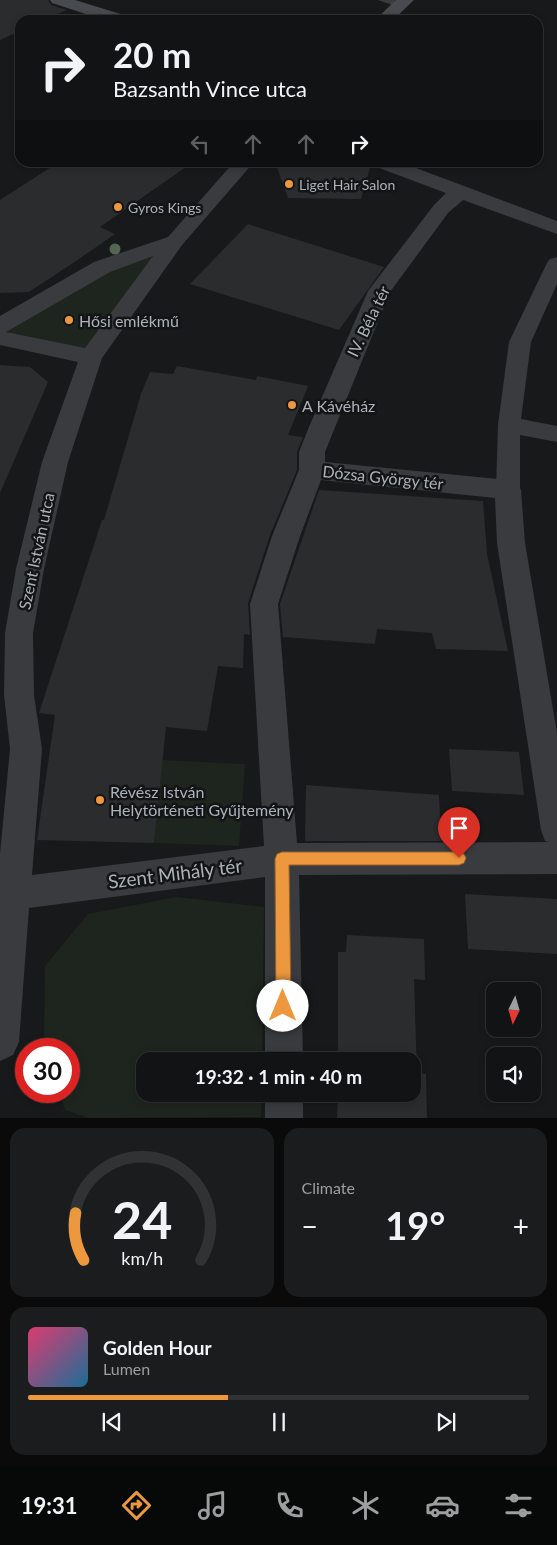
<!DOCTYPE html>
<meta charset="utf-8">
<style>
:root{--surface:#121314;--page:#1b1c1d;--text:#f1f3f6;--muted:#9c9ea0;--line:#313234;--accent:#ed983e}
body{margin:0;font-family:Lato,sans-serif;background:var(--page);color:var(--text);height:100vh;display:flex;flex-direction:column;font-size:19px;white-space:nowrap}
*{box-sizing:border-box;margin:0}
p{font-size:16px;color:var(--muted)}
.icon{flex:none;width:28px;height:28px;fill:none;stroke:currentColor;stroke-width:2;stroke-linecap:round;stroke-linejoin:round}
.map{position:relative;height:1118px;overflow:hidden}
.panel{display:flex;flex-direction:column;gap:10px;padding:10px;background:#0a0a0b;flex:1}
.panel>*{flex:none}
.banner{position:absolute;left:15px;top:15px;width:528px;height:152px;border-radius:15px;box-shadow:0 2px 8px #0003,0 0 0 1px var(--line);background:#121314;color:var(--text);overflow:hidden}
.needle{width:32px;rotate:185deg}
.controls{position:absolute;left:486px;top:982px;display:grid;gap:10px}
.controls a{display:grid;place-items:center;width:55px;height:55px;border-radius:10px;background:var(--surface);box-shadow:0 2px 8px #0003,0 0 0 1px var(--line);font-size:25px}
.speed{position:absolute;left:15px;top:1038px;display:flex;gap:10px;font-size:25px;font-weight:700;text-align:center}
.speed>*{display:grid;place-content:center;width:65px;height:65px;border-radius:50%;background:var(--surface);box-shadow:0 2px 8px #0003,0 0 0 1px var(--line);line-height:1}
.speed .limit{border:8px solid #d22;background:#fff;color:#111}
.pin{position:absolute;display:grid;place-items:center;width:42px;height:42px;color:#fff;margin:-51px -21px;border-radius:50% 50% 50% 0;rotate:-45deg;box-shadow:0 0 5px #0007}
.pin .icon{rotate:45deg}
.me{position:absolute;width:55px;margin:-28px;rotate:0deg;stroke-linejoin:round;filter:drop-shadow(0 0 4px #0008)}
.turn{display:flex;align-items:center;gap:18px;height:105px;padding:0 15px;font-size:22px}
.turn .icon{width:65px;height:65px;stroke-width:2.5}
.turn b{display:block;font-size:35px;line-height:42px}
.lanes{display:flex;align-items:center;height:48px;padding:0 15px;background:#0003;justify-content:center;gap:25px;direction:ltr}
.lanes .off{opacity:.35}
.big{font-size:38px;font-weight:700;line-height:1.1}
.panel .tile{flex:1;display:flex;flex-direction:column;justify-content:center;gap:8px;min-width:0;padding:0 18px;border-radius:15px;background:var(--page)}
.panel .dial{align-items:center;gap:0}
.dial svg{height:130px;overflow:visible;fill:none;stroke:var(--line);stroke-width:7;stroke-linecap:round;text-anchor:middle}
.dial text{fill:var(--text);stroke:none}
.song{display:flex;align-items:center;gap:15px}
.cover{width:60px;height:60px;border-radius:8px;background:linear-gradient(135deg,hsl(340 70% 55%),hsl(200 70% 35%))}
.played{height:5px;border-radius:2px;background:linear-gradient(90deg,var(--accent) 40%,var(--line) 40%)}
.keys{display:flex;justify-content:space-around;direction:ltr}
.heat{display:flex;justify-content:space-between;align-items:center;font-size:28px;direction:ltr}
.panel .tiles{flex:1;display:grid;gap:10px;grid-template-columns:1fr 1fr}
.tile:last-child{grid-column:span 2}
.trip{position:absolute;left:136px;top:1052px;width:285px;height:50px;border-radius:15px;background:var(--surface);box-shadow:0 2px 8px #0003,0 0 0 1px var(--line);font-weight:700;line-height:50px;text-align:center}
.tab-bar{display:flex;height:80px;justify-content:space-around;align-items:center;background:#070808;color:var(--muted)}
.tab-bar .icon{width:35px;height:35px}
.tab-bar .selected{color:var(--accent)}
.tab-bar b{font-size:22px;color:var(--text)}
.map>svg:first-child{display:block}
.green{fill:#1e251e}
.building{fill:#2b2c2e}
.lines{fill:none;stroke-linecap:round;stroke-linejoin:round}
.service{fill:#393b3f;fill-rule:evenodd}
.pedestrian{fill:#393b3f;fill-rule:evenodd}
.minor{fill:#393b3f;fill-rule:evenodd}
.secondary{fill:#474a4f;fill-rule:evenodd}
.tree{fill:#546554}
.route{fill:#ed983e;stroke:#9a6328}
.poi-dot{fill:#ed983e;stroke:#131415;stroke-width:2}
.labels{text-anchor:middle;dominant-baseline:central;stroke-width:5;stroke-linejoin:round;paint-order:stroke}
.far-poi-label{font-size:14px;fill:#abb2ba;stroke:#131415;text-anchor:start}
.poi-label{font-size:16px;fill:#abb2ba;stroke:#131415;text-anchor:start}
.street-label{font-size:16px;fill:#abb2ba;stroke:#131415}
.near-street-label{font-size:19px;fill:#abb2ba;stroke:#131415}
</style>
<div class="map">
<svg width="557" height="1118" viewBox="0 0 557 1118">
<rect width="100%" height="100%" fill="#18191a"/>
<g class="green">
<path d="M 175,241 L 91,357 L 0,338 L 0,326 L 102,267 Z"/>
<path d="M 162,760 L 245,764 L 239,846 L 154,843 Z"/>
<path d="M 176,897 L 264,907 L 262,1061 L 145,1061 L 145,1094 L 262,1094 L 261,1117 L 88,1118 L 65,1110 L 59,1091 L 69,1091 L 69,1049 L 47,1049 L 44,1037 L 45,966 L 88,914 Z"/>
</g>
<g class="building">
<path d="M 0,0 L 48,0 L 51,5 L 67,10 L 44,20 L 20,20 L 20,31 L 0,40 Z"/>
<path d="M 59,162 L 193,162 L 100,227 L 115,234 L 76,261 L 29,292 L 0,293 L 0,200 Z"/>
<path d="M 275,162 L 370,162 L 371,164 L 361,199 L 288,198 Z"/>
<path d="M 248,224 L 260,228 L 384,267 L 339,330 L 190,284 Z"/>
<path d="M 0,365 L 30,367 L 48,382 L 0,493 Z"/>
<path d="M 177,366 L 256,380 L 257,376 L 308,386 L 288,435 L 303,437 L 297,452 L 297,470 L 270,535 L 248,603 L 250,635 L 244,634 L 243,668 L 218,666 L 207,731 L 166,727 L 154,843 L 37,840 L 55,715 L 39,713 L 102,520 L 104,520 L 141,394 L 150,372 L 173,374 Z"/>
<path d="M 319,490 L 483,501 L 487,554 L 508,651 L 436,649 L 432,633 L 377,629 L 375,644 L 283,637 L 280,604 Z"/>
<path d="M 449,749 L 519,752 L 524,795 L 452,791 Z"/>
<path d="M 306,785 L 439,795 L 441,841 L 305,841 Z"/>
<path d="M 465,894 L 557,899 L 557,954 L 468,949 Z"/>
<path d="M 347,935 L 424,939 L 425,980 L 414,979 L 417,1073 L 426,1074 L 427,1118 L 337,1118 L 338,1094 L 412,1094 L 412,1061 L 338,1061 L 338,952 L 346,952 Z"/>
</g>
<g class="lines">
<path class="service" d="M 378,0 L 394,0 L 406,5 L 401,8 Z"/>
<path class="pedestrian" d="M 557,257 L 557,284 L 531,342 L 521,419 L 557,426 L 557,442 L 520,435 L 520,490 L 516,496 L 508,499 L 500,496 L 496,490 L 498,425 L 509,342 L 547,263 L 550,259 Z"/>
<g class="minor">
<path d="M 234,162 L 254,162 L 182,245 L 102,358 L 68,462 L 44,569 L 33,633 L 34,695 L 42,749 L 32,875 L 264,846 L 250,604 L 272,536 L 299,470 L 299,452 L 309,427 L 368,291 L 434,205 L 446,193 L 374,166 L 372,162 L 400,162 L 557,221 L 557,234 L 463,200 L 448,213 L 390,292 L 325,452 L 325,462 L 508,480 L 517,483 L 521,490 L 525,543 L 557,733 L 557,874 L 299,875 L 303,1061 L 265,1061 L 265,877 L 29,908 L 19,1042 L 13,1055 L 0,1061 L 0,854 L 10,749 L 4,695 L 5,633 L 16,569 L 42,462 L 78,362 L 0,345 L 0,316 L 94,262 L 168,237 ZM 153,256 L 85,348 L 6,332 L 110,272 ZM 321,480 L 495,498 L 497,543 L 541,830 L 545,841 L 550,842 L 297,843 L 278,604 L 300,536 Z"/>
<rect x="265" y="1094" width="38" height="24"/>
</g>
<g class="secondary">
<path d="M 50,0 L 75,0 L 127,16 L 129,20 L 104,20 L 52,3 Z"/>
<path d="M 396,0 L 414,0 L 393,20 L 375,20 Z"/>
</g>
</g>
<circle class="tree" cx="115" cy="249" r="5.5"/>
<path class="route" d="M 282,852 L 459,852 L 464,854 L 466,858 L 464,863 L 459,865 L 289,865 L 291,1006 L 289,1011 L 283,1014 L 278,1011 L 276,1006 L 275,859 L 277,854 Z"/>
<g class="poi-dot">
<circle cx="289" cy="184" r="5"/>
<circle cx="118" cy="207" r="5"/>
<circle cx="69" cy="320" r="5"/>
<circle cx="292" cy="405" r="5"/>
<circle cx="100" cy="800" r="5"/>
</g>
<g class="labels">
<g class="far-poi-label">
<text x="299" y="184">Liget Hair Salon</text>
<text x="128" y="207">Gyros Kings</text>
</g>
<g class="poi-label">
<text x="79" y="320">Hősi emlékmű</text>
<text x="302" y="405">A Kávéház</text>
<text x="110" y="791">Révész István<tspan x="110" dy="18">Helytörténeti Gyűjtemény</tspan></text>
</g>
<g class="street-label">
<text transform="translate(368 321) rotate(-64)">IV. Béla tér</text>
<text transform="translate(383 477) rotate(6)">Dózsa György tér</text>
<text transform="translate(36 551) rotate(-78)">Szent István utca</text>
</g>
<g class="near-street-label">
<text transform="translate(175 873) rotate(-7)">Szent Mihály tér</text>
</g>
</g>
</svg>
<div class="controls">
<a><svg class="needle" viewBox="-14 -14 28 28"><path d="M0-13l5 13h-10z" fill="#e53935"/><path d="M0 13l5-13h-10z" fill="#9c9ea0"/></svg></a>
<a><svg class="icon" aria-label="sound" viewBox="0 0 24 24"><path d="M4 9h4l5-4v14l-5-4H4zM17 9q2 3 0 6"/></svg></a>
</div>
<div class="speed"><div class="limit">30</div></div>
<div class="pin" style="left:459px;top:858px;background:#d93025"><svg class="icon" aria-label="arrive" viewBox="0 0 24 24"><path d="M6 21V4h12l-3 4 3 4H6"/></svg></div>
<svg class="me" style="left:283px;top:1006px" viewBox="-20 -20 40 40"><circle r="19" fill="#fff"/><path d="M0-13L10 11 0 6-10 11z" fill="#ed983e"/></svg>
<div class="trip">19:32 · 1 min · 40 m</div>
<div class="banner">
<div class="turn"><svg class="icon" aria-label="right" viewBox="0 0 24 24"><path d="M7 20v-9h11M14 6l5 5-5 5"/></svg><div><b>20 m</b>Bazsanth Vince utca</div></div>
<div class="lanes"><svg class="icon off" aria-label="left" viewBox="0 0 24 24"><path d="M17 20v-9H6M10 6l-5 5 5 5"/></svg><svg class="icon off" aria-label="ahead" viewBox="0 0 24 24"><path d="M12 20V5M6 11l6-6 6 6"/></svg><svg class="icon off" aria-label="ahead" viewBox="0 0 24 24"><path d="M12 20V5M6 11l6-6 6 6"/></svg><svg class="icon" aria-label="right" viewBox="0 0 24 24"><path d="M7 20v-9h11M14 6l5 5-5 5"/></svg></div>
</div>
</div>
<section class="panel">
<div class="tiles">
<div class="tile dial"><svg viewBox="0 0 100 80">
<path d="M14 69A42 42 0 1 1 86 69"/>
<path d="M14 69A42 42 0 0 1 9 40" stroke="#ed983e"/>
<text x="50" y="56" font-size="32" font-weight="700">24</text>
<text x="50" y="72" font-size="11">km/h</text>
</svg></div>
<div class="tile"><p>Climate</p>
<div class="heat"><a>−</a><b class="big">19°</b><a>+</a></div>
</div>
<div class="tile">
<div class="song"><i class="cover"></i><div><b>Golden Hour</b><p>Lumen</p></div></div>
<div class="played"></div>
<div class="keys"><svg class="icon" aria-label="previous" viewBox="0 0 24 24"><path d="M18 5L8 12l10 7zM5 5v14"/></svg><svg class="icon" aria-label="pause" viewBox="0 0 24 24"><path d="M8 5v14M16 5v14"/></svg><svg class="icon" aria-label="next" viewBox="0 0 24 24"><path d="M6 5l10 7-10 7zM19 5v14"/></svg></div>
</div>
</div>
</section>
<nav class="tab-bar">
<b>19:31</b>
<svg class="icon selected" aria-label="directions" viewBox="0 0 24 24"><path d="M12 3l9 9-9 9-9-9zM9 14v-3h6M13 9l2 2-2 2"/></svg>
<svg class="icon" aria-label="music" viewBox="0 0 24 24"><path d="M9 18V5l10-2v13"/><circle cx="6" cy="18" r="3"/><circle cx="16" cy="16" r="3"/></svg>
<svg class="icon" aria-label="phone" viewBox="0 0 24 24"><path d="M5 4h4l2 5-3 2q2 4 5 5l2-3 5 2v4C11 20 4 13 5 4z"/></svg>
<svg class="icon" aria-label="climate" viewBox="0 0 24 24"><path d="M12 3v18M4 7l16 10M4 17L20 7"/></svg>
<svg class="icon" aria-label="car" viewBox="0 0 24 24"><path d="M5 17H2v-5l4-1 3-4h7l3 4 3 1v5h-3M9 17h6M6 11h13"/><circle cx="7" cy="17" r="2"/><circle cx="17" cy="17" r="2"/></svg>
<svg class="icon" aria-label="filters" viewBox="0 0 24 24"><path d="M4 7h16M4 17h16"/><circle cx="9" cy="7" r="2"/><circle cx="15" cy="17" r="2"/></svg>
</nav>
